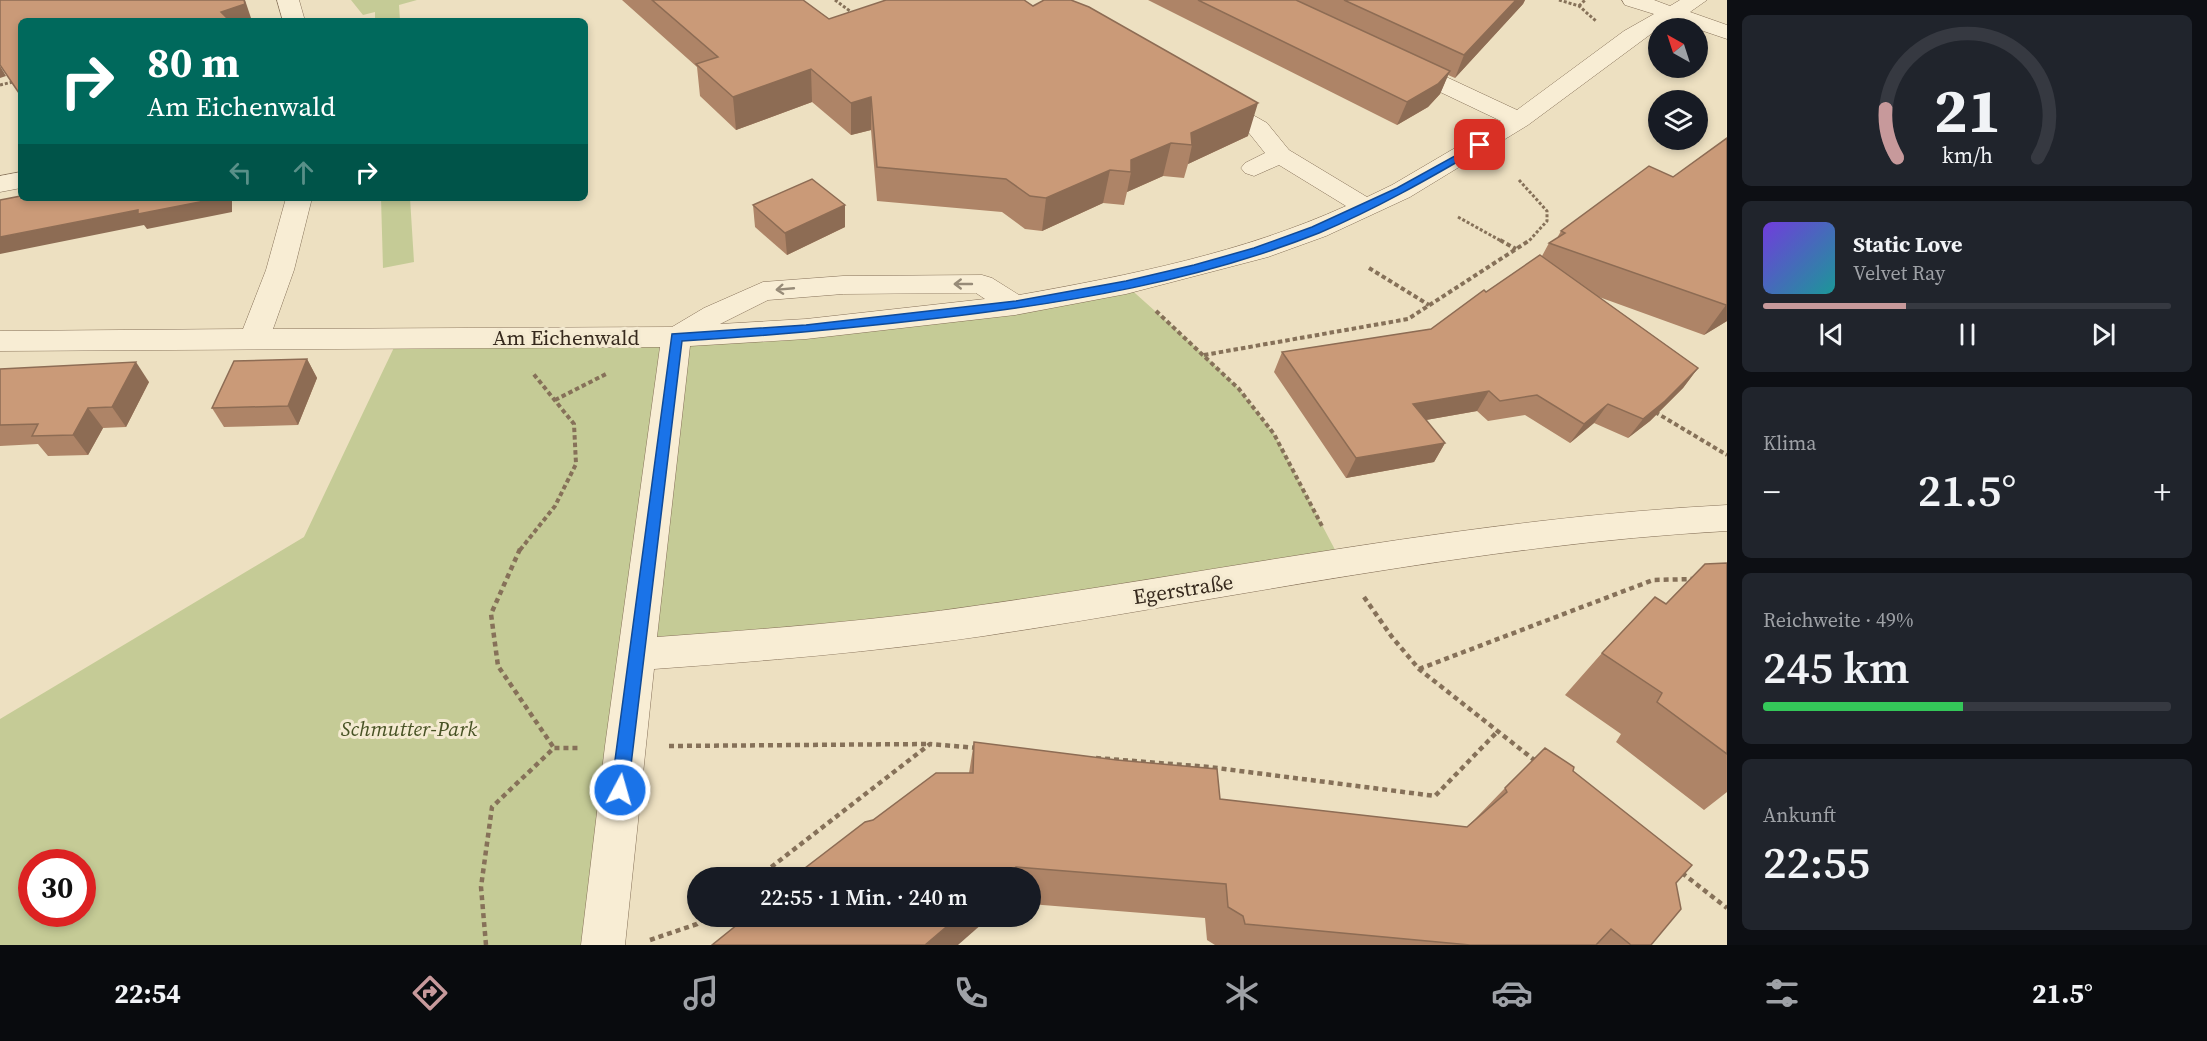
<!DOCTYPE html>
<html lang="de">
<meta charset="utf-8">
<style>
:root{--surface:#171b24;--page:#20242c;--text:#f1f3f6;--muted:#9ea1a6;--line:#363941;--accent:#c7999b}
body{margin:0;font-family:"Source Serif 4",serif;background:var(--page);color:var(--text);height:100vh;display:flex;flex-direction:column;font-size:22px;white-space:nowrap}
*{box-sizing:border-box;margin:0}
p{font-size:20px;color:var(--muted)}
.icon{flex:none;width:33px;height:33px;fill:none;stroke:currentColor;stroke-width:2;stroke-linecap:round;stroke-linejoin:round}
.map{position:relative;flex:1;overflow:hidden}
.side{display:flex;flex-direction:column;gap:15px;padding:15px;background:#0d0f14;width:480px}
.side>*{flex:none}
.banner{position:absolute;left:18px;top:18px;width:570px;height:183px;border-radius:9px;box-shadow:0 3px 9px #0003;background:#00695c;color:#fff;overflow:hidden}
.needle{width:39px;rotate:321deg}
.fabs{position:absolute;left:1648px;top:18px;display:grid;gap:12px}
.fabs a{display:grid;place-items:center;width:60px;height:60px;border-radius:50%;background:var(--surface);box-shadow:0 3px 9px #0003;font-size:30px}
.speed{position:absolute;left:18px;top:849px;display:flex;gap:12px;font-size:30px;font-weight:700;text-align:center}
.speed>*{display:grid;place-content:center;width:78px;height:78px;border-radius:50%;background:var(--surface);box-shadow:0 3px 9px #0003;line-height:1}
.speed .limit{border:9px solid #d22;background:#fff;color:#111}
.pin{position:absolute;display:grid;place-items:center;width:51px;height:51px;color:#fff;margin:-26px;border-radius:12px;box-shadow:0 3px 9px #0006}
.me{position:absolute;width:66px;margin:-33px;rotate:6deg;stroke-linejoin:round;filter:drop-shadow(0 0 4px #0008)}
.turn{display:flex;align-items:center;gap:21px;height:126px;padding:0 30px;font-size:27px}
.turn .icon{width:78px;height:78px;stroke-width:2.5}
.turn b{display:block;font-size:42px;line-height:51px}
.lanes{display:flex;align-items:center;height:57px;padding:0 30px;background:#0003;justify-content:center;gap:30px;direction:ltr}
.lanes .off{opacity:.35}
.big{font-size:45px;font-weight:600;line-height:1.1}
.side .widget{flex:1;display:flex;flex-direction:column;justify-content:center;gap:9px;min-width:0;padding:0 21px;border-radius:9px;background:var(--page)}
.side .dial{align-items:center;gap:0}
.dial svg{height:156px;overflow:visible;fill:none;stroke:var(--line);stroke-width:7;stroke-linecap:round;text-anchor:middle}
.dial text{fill:var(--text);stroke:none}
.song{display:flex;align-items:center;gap:18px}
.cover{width:72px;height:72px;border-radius:9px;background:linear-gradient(135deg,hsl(260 70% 55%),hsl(180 70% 35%))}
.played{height:6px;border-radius:3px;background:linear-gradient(90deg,var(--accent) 35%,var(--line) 35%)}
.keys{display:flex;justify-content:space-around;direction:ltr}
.heat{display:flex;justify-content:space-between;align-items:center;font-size:33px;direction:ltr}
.charge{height:9px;border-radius:4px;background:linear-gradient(90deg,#34c759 49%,var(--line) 0)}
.trip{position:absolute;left:687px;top:867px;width:354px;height:60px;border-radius:30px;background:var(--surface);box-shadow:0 3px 9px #0003;font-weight:600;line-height:60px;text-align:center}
.dock{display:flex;height:96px;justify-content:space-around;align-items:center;background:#090b0e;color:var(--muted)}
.dock .icon{width:42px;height:42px}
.dock .active{color:var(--accent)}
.dock b{font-size:27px;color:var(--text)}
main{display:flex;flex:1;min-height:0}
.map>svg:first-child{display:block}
.green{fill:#c5cb96;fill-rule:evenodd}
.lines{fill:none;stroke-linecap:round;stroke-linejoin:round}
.minor-casing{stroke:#867159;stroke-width:1}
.path-far2{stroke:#867159;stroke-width:3;stroke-dasharray:3 2;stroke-linecap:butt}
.path-far1{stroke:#867159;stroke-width:4;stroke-dasharray:4.5 3;stroke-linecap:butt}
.path{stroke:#867159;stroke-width:4.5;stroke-dasharray:5 4;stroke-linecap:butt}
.minor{fill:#f8edd4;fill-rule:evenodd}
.wall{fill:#ae8467}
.shaded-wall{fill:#8d6c54}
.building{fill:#ca9a78;stroke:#8d6c54;stroke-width:1.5}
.oneway{stroke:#978b78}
.route{fill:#1a73e8;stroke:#114b97;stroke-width:1.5}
.labels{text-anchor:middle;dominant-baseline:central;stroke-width:6;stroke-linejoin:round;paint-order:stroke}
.street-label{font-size:21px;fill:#36291d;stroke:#f4ead1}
.park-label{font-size:21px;font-style:italic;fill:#475224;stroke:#f4ead1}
</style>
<main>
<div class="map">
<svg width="1727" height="945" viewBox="0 0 1727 945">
<rect width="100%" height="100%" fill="#ede0c1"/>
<g class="green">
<path d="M 351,0 L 417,0 L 399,5 L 400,21 L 375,21 L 375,12 L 363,15 Z"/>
<path d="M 381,198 L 410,198 L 414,262 L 383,268 Z"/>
<path d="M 1126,285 L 1204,355 L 1239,389 L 1274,434 L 1342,563 L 638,654 L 603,945 L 0,945 L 0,719 L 304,537 L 399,337 L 676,337 ZM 32,862 L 82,862 L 82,914 L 32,914 Z"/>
</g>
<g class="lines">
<defs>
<g id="minor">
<path d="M 277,0 L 299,0 L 305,21 L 283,21 Z"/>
<path d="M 1622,0 L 1654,0 L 1670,6 L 1680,0 L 1707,0 L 1690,12 L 1727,25 L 1727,39 L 1674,21 L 1659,28 L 1528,125 L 1410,197 L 1326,236 L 1268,257 L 1126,294 L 1015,315 L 806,339 L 690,346 L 657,637 C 766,629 873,621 981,605 C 1229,570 1476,518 1727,505 L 1727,531 C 1477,545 1231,599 984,636 C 874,652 764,661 654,669 L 625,945 L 581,945 L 605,746 L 660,347 L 0,351 L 0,331 L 243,329 L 266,270 L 286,198 L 312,198 L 294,270 L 273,329 L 672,327 L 704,308 L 763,282 L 843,276 L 982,275 L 992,278 L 1019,295 C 1131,275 1242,253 1346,206 L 1279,165 L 1254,176 L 1245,173 L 1241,168 L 1245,163 L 1265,153 L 1249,133 L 1205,107 L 1201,102 L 1205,97 L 1213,95 L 1221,97 L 1267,123 L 1289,150 L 1367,197 L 1392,185 L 1501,121 L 1396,71 L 1393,66 L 1396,61 L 1404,59 L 1412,61 L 1517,110 L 1624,31 L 1654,14 L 1625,5 ZM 976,293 L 985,299 L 806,319 L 720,324 L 768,300 L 843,294 Z"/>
<path d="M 21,172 L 21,188 L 0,192 L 0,176 Z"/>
</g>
</defs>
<use href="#minor" class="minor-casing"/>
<g class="path-far2">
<path d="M 835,0 L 854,14"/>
<path d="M 1559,0 L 1579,6 L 1596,21"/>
<path d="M 1579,6 L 1585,0"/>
<path d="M 0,85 L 21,80"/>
<path d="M 1519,180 L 1547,211 L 1547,221 L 1528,242"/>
<path d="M 1458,217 L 1503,242"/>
</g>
<g class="path-far1">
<path d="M 1500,240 L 1516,249"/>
<path d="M 1369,268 L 1429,305"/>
<path d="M 1156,311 L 1239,389 L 1274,434 L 1322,526"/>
<path d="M 1204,355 L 1408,319 L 1530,240"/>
<path d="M 555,400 L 608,373"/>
<path d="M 1655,412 L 1727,455"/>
<path d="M 520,550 L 555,506 L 576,464 L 574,424 L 532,372"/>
</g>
<g class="path">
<path d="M 520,549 L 491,614 L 498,666 L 554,748"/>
<path d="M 1364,597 L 1392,637 L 1419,669 L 1538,763"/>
<path d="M 1419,669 L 1653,580 L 1693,579"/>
<path d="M 669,746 L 929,744"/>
<path d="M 1096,758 L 1209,767 L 1435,796 L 1497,732"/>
<path d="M 1682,873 L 1727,908"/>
<path d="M 757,878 L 930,744 L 977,748"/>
<path d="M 650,940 L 697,924 L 707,916"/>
<path d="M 486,945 L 481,887 L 492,807 L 554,748 L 581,748"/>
</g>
<use href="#minor" class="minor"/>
</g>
<g class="wall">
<path d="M 622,0 L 803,0 L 829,19 L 1248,136 L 1188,164 L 1184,178 L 1163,176 L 1127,192 L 1124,205 L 1103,203 L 1042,231 L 1025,229 L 1002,212 L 877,201 L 871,130 L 851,135 L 812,102 L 736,130 L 700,96 L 697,67 Z"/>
<path d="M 1148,0 L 1525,0 L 1523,4 L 1455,78 L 1448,75 L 1440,94 L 1428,107 L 1397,125 Z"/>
<path d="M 1727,138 L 1727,321 L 1704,335 L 1599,297 L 1698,368 L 1683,388 L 1650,421 L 1628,438 L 1594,423 L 1570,443 L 1525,415 L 1488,421 L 1477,411 L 1426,420 L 1445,443 L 1434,462 L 1346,478 L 1274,372 L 1282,352 L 1431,329 L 1542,256 L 1549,243 L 1557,238 L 1561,231 L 1673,177 Z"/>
<path d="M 753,205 L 845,227 L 787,255 L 755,227 Z"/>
<path d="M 307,359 L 317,378 L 298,425 L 224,427 L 212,408 Z"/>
<path d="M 0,369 L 149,382 L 126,427 L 103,428 L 88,455 L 48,456 L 38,444 L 0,446 Z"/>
<path d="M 1727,563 L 1727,792 L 1704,810 L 1616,742 L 1621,734 L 1565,695 L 1602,653 L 1666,604 Z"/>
<path d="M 974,742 L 1220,799 L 1467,827 L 1476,818 L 1505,788 L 1573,771 L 1676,883 L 1651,945 L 1215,945 L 1207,940 L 1205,918 L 1030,904 L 1030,878 L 792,878 L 873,820 L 969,773 Z"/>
</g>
<g class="shaded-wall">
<path d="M 244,0 L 245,0 L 251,18 L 242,21 L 225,21 L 221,12 Z"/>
<path d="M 1516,0 L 1525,0 L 1523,4 L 1455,78 L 1464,55 Z"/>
<path d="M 0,66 L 6,76 L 0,78 Z"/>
<path d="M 811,69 L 812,102 L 736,130 L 733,97 Z"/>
<path d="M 1450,71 L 1440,94 L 1428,107 L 1397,125 L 1407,102 Z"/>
<path d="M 871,97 L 871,130 L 851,135 L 851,103 Z"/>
<path d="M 1258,103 L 1248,136 L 1188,164 L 1192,145 L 1191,133 Z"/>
<path d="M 1171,143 L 1163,176 L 1127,192 L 1131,172 L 1131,160 Z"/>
<path d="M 1110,170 L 1103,203 L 1042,231 L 1046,198 Z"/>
<path d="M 220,198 L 232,198 L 232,212 L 147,229 L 144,225 L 0,254 L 0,237 L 138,210 Z"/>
<path d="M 845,205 L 845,227 L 787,255 L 785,233 Z"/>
<path d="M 1726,305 L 1727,305 L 1727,321 L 1704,335 Z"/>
<path d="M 307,359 L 317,378 L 298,425 L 288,406 Z"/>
<path d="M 136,362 L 149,382 L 126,427 L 112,407 Z"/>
<path d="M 1698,368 L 1683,388 L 1650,421 L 1628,438 L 1643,419 Z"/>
<path d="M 1489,391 L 1477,411 L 1403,424 L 1413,404 Z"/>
<path d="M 1608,404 L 1594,423 L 1570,443 L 1584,424 Z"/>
<path d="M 88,408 L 103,428 L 88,455 L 73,435 Z"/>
<path d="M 1445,443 L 1434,462 L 1346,478 L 1356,458 Z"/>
<path d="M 1016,867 L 1014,878 L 1004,878 Z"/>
<path d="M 959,916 L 991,916 L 958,945 L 925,945 Z"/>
</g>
<g class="building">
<path d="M 0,0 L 244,0 L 245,4 L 221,12 L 230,21 L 21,21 L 21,96 L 0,65 Z"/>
<path d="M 652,0 L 803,0 L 829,19 L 886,0 L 1024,0 L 1033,6 L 1044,0 L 1071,0 L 1089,7 L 1258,103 L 1191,133 L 1192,145 L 1171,143 L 1131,160 L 1131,172 L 1110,170 L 1046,198 L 1030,196 L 1006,179 L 877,167 L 871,97 L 851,103 L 811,69 L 733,97 L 696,64 L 718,57 Z"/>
<path d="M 1198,0 L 1296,0 L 1450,71 L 1438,84 L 1407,102 Z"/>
<path d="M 1344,0 L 1516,0 L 1464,55 Z"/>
<path d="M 1727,138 L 1727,305 L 1726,305 L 1549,243 L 1565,233 L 1561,231 L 1649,166 L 1673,177 Z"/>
<path d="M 812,179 L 845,205 L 785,233 L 753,205 Z"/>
<path d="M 21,196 L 21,198 L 220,198 L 138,214 L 138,210 L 0,237 L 0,200 Z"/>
<path d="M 1540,255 L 1698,368 L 1665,401 L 1643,419 L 1608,404 L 1584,424 L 1537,395 L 1500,401 L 1489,391 L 1413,404 L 1445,443 L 1356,458 L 1282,352 L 1431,329 L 1484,290 L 1486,292 Z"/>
<path d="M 307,359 L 288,406 L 212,408 L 234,361 Z"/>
<path d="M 136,362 L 112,407 L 88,408 L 73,435 L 32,436 L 38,424 L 0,425 L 0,369 Z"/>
<path d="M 1727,563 L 1727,754 L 1657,702 L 1662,693 L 1602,653 L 1655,597 L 1666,604 L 1705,564 Z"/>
<path d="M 974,742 L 1117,760 L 1217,769 L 1220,799 L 1467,827 L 1507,792 L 1505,788 L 1545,748 L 1574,767 L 1573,771 L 1692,865 L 1676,883 L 1681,909 L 1651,945 L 1631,945 L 1611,929 L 1596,945 L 1470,945 L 1245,924 L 1243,916 L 1228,907 L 1226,884 L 1016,867 L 1004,878 L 792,878 L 865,822 L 873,820 L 936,773 L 973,773 Z"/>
<path d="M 748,916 L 959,916 L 925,945 L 712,945 Z"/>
</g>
<defs><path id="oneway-shaft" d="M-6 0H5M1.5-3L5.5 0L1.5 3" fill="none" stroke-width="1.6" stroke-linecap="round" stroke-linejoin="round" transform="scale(1.5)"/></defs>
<g class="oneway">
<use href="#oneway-shaft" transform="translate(963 284) rotate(180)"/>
<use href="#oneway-shaft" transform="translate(785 289) rotate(175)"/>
</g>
<path class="route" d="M 1480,142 L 1485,145 L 1483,147 C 1430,178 1376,209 1319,233 C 1198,281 1068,303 939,318 C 853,328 768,336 682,341 L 628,790 L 626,796 L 620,798 L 614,796 L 611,790 L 672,334 L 806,325 L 1016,301 L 1126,281 L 1194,265 L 1254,248 L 1312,227 L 1397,188 Z"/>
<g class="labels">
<g class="street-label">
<text x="566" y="337">Am Eichenwald</text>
<text transform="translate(1183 589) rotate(-9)">Egerstraße</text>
</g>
<g class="park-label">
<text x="409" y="728">Schmutter-Park</text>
</g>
</g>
</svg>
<div class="fabs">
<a><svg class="needle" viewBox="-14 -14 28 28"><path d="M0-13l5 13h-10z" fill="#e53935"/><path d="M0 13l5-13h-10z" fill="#9ea1a6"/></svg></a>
<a><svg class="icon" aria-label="layers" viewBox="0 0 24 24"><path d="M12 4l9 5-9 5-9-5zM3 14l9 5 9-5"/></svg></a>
</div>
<div class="speed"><div class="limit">30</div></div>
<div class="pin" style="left:1480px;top:145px;background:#d93025"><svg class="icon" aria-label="arrive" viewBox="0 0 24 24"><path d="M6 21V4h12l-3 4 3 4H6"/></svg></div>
<svg class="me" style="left:620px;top:790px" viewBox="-20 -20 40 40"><circle r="17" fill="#1a73e8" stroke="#fff" stroke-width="3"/><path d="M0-11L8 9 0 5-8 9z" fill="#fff"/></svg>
<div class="trip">22:55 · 1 Min. · 240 m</div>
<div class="banner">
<div class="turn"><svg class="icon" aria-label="right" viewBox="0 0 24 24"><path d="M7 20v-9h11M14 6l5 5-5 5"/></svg><div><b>80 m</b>Am Eichenwald</div></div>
<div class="lanes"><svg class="icon off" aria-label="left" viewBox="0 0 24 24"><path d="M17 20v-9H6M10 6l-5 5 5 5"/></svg><svg class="icon off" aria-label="ahead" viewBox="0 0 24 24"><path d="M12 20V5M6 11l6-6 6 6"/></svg><svg class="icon" aria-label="right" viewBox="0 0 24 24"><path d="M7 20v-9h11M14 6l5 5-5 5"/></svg></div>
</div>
</div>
<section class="side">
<div class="widget dial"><svg viewBox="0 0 100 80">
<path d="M14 69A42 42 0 1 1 86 69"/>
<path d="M14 69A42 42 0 0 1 8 44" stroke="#c7999b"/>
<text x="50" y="56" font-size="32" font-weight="700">21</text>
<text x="50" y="72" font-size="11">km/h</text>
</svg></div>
<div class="widget">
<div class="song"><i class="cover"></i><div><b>Static Love</b><p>Velvet Ray</p></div></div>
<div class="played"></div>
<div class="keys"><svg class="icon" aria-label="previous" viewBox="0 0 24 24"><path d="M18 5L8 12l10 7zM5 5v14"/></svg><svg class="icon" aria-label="pause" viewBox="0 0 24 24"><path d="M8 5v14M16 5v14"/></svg><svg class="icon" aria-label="next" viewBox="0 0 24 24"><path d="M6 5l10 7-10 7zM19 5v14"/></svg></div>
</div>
<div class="widget"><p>Klima</p>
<div class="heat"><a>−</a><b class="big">21.5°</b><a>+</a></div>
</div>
<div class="widget"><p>Reichweite · 49%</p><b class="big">245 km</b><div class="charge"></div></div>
<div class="widget"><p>Ankunft</p><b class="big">22:55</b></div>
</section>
</main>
<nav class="dock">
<b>22:54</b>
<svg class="icon active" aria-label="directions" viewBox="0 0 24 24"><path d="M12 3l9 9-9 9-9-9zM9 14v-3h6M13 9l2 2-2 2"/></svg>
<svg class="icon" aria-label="music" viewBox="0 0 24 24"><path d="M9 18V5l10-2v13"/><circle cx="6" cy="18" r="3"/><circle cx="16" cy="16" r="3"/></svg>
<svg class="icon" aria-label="phone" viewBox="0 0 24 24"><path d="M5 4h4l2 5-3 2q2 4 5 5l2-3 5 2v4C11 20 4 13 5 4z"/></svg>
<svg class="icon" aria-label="climate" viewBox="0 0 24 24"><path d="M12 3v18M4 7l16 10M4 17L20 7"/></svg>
<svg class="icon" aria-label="car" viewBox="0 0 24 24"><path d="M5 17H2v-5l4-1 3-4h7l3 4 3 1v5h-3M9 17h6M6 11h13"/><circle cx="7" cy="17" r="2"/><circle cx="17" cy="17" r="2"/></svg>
<svg class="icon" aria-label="filters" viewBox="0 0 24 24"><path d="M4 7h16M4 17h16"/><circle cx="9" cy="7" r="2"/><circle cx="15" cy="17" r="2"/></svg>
<b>21.5°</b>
</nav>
